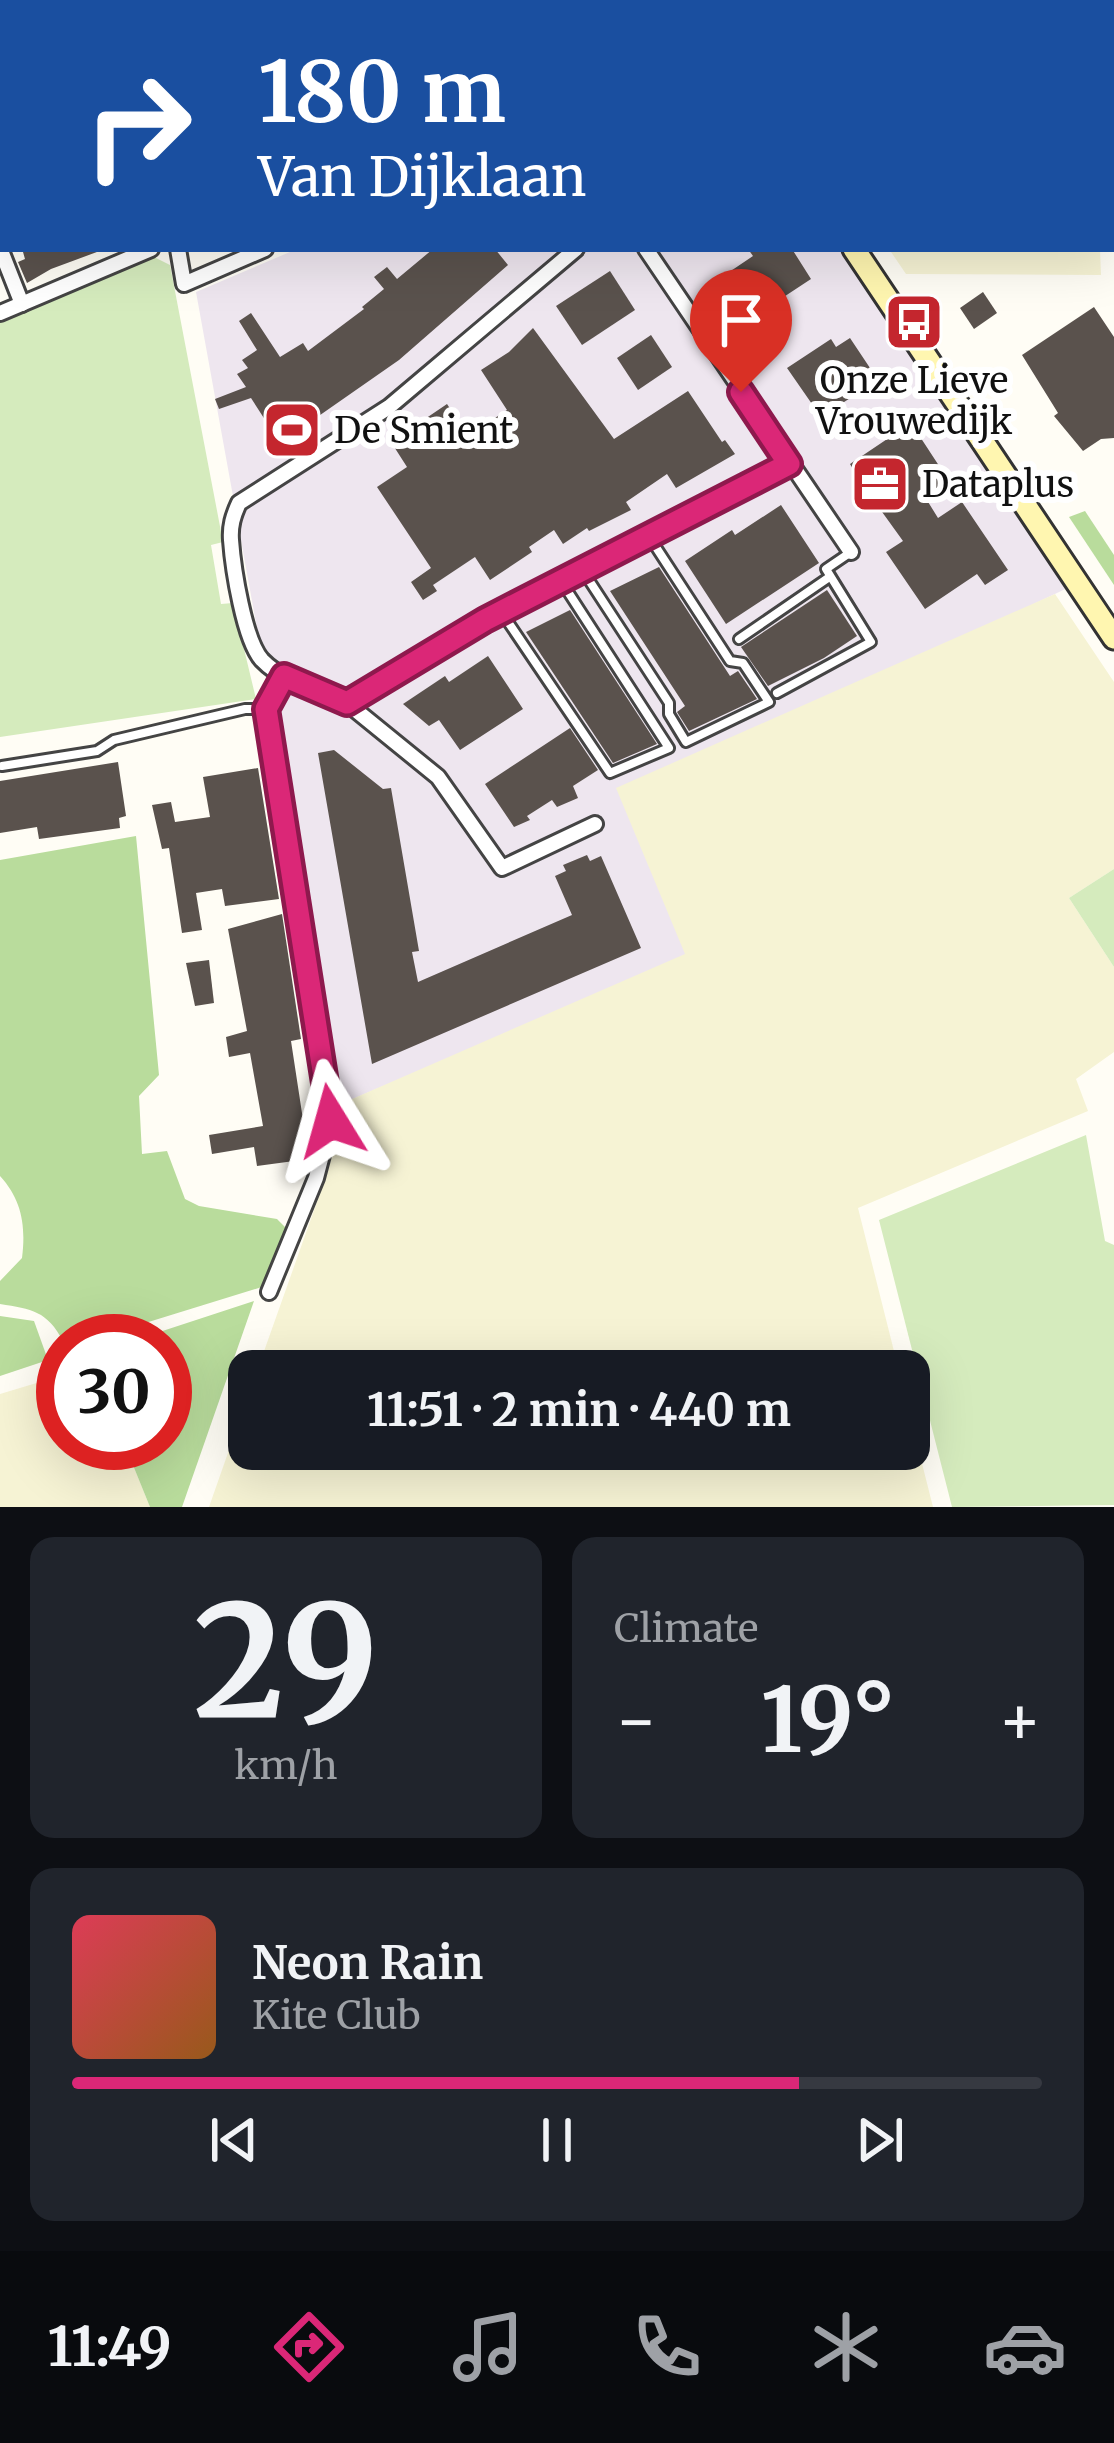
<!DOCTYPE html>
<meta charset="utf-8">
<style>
:root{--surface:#171b24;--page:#20242c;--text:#f1f3f6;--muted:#9ea1a6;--line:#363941;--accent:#db2777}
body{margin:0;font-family:Merriweather,serif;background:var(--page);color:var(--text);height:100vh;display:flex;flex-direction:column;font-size:45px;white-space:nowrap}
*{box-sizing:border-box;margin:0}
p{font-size:39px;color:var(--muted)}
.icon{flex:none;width:66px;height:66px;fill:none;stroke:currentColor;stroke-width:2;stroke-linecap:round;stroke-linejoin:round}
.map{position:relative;height:1507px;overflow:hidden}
.drawer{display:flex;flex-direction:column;gap:30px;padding:30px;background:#0d0f14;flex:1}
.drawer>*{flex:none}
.top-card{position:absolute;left:0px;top:0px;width:1116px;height:252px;box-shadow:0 12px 48px #0002;background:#1a4fa0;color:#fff;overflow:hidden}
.speed{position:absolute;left:36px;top:1314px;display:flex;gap:24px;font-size:60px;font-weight:700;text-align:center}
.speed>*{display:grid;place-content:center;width:156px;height:156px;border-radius:50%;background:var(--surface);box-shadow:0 12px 48px #0002;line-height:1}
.speed .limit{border:18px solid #d22;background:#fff;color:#111}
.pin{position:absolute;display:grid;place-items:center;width:102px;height:102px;color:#fff;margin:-123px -51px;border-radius:50% 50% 50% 0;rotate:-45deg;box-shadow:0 0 12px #0007}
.pin .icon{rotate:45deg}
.me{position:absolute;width:132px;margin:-66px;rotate:352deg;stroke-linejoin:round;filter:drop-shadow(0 0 9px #0008)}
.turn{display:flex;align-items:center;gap:42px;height:252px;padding:0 60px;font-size:54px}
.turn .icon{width:156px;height:156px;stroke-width:2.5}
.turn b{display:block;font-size:84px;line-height:102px}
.big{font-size:90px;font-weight:700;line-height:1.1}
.drawer .tile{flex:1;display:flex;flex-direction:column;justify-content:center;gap:18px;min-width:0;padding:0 42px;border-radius:24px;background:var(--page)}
.drawer .dial{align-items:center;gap:0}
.dial b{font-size:156px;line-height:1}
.song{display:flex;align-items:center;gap:36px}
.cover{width:144px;height:144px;border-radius:18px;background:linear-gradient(135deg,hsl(350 70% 55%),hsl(30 70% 35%))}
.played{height:12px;border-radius:6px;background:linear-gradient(90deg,var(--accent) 75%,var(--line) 75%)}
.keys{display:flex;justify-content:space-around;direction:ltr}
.heat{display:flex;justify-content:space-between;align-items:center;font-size:66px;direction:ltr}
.drawer .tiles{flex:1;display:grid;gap:30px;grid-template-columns:1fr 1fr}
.tile:last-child{grid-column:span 2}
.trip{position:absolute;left:228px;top:1350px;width:702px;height:120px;border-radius:24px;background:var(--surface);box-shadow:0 12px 48px #0002;font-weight:700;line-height:120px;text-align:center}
.tabs{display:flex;height:192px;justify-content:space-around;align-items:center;background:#090b0e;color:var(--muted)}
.tabs .icon{width:84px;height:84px}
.tabs .active{color:var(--accent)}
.tabs b{font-size:54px;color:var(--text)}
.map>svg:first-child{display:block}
.industrial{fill:#eee6ef}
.farmland{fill:#f6f3d4}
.green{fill:#d5ebbd}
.forest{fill:#b9dc9c}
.building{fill:#5a524d}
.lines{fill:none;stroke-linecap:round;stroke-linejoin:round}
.service-casing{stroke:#444;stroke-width:14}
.minor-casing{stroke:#444;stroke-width:20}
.secondary-casing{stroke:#333;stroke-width:27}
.service{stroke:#fff;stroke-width:8}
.minor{stroke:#fff;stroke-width:14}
.secondary{stroke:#fff6b0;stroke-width:21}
.route-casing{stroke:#8e194d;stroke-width:30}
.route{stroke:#db2777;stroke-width:21}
.labels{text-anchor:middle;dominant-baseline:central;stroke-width:12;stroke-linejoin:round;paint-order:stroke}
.poi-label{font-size:36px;fill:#111;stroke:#fff;text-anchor:start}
</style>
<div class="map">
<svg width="1114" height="1507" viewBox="0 0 1114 1507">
<rect width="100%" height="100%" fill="#fffdf5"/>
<path class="industrial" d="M 297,249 L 869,249 L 1078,583 L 636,794 L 695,955 L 343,1103 L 196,292 Z"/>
<g class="farmland">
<path d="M 889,249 L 1100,249 L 1101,275 L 906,274 Z"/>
<path d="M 1055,594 L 1114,682 L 1114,869 L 1069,898 L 1114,967 L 1114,1052 L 1076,1079 L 1088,1111 L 858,1208 L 899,1371 L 257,1371 L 329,1168 L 343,1103 L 685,954 L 616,788 Z"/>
<path d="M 63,1375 L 63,1443 L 124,1443 L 150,1507 L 0,1507 L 0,1394 Z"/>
<path d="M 249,1393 L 249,1449 L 909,1449 L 909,1412 L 933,1507 L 209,1507 Z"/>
</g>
<g class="green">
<path d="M 152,256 L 170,265 L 223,542 L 211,545 L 221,604 L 233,603 L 256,699 L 0,737 L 0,321 Z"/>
<path d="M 1114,869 L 1114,967 L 1069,898 Z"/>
<path d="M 1086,1135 L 1105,1241 L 1114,1245 L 1114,1505 L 952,1507 L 879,1220 Z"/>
</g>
<g class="forest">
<path d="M 1085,511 L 1114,555 L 1114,585 L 1069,517 Z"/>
<path d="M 136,836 L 159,1075 L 139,1096 L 142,1154 L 167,1151 L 185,1199 L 199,1206 L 277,1219 L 286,1228 L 283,1244 L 265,1286 L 87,1341 L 63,1341 C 47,1311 32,1309 0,1304 L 0,1281 L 22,1258 C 26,1226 22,1200 0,1176 L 0,860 Z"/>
<path d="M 254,1301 L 182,1507 L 150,1507 L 124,1443 L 165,1443 L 165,1341 L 132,1341 Z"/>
<path d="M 0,1316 L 34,1321 L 48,1360 L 0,1376 Z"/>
</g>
<g class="building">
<path d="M 35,249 L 105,249 L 51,269 L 27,283 L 18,262 L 25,259 L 23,252 Z"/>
<path d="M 433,249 L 495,249 L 508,265 L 399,360 L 280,443 L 251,398 L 219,409 L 215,399 L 246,387 L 237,374 L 248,368 L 242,360 L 257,350 L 239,321 L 251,313 L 280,357 L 303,343 L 308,351 L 364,309 L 362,307 L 384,289 L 374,277 L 387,267 L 397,279 Z"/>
<path d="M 748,249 L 792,249 L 811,279 L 738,327 L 710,285 L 753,256 Z"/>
<path d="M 610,271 L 635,310 L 582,345 L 556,306 Z"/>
<path d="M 983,292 L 997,313 L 974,329 L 960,308 Z"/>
<path d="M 1094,307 L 1114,337 L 1114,438 L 1101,439 L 1083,451 L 1054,416 L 1058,413 L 1022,355 Z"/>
<path d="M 533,328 L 614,439 L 688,391 L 722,442 L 725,440 L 735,454 L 676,488 L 667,474 L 626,502 L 631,510 L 589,531 L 587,528 L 563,544 L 554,530 L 529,547 L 532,552 L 490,580 L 475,557 L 433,585 L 437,591 L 423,600 L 411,582 L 431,568 L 377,487 L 407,467 L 391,442 L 447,404 L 468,436 L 507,410 L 481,370 L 509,352 Z"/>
<path d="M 651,335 L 672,367 L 638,390 L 617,358 Z"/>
<path d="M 850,338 L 878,380 L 821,417 L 787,368 L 831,339 L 836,347 Z"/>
<path d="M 911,423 L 949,481 L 925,497 L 938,518 L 962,502 L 1008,570 L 985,585 L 977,574 L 925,609 L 886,552 L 903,541 L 872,498 L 876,495 L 861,474 L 857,476 L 850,464 Z"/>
<path d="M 781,505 L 819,563 L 726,624 L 685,561 L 732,530 L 735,535 Z"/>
<path d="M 659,567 L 730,676 L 738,671 L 757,699 L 689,731 L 677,712 L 685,706 L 610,591 Z"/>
<path d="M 827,590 L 857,636 L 824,658 L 768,686 L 741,647 Z"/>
<path d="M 570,610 L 657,744 L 613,763 L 526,632 Z"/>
<path d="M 488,656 L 523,709 L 460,750 L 439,720 L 429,726 L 403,704 L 445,676 L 449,682 Z"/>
<path d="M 570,728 L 598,770 L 573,786 L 578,798 L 557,807 L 552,800 L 527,816 L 530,820 L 514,827 L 485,784 Z"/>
<path d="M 334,750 L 383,789 L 391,788 L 419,951 L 412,952 L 418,982 L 572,915 L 555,876 L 566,871 L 563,865 L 587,855 L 590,861 L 601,856 L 641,948 L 372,1064 L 318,753 Z"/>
<path d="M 118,762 L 126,816 L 119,818 L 120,828 L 39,839 L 37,827 L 0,833 L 0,781 Z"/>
<path d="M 258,768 L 279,899 L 225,906 L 222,889 L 196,893 L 202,930 L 182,933 L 169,848 L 162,849 L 152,805 L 171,802 L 175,822 L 210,817 L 203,777 Z"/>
<path d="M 282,914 L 301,1039 L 291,1041 L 309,1159 L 257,1166 L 254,1147 L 212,1154 L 209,1135 L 263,1126 L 250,1053 L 229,1057 L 226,1037 L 247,1031 L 228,929 Z"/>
<path d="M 209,960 L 214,1003 L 195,1006 L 186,963 Z"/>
</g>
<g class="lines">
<defs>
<g id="service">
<path d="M 583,571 L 669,703 L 669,714 L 686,742 L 769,702 L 743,663 L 730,661 L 650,538"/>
<path d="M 502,613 L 610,773 L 669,748 L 561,581"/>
<path d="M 739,639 L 828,578"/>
<path d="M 777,693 L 871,642 L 826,569 L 851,552"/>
<path d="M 2,766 L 97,751 L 114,740 L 245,709 L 264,709"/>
</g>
<g id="minor">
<path d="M 137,0 L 138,3"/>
<path d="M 352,0 L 352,3"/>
<path d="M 0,50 L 3,50"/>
<path d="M 0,248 L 22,304"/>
<path d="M 178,249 L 184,284 L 265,249"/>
<path d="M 576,249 L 389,407 L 239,503 C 233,516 230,526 231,540 C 233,568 244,640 262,660 C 283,682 319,691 347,703 L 485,620 L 789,464"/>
<path d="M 646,249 L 851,552"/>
<path d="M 0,313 L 151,249"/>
<path d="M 347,703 L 438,777 L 502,868 L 595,824"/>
<path d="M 269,1292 L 316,1178 L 331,1121 L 266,709 L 284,677"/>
</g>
<g id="secondary">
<path d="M 682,0 L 684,3"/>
<path d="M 854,249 L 1114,638"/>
</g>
</defs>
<use href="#service" class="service-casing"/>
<use href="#minor" class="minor-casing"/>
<use href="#secondary" class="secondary-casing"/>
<use href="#service" class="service"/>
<use href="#minor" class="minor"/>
<use href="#secondary" class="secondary"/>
</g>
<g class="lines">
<defs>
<path id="route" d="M 331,1121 L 266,709 L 284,676 L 347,703 L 485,620 L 789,464 L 741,392"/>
</defs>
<use href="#route" class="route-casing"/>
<use href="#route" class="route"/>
</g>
<defs>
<symbol id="bus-square" viewBox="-11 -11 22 22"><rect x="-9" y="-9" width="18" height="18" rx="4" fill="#c4262e" stroke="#fff"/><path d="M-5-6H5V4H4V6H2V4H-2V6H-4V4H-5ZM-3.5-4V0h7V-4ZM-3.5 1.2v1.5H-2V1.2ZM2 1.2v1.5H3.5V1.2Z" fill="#fff"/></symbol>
<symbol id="stadium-square" viewBox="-11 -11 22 22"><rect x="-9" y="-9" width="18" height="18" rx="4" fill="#c4262e" stroke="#fff"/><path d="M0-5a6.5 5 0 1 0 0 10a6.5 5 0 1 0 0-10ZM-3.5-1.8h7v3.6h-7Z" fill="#fff"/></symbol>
<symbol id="office-square" viewBox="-11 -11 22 22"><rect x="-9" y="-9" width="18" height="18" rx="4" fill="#c4262e" stroke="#fff"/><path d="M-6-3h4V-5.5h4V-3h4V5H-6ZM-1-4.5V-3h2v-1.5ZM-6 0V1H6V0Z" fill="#fff"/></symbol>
</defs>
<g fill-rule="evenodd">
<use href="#bus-square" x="881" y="289" width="66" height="66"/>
<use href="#stadium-square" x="259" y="397" width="66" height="66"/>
<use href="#office-square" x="847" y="451" width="66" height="66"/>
</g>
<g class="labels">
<g class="poi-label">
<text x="914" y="380" text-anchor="middle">Onze Lieve<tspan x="914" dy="41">Vrouwedijk</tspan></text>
<text x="334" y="430">De Smient</text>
<text x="922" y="484">Dataplus</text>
</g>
</g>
</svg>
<div class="speed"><div class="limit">30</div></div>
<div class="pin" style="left:741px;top:392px;background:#d93025"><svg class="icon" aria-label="arrive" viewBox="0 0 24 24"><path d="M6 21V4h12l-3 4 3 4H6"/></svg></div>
<svg class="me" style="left:331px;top:1121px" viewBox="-20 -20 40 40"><path d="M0-17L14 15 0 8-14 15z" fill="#db2777" stroke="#fff" stroke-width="4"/></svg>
<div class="trip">11:51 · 2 min · 440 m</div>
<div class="top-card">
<div class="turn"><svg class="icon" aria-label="right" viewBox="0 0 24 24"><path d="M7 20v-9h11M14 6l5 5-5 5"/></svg><div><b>180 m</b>Van Dijklaan</div></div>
</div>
</div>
<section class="drawer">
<div class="tiles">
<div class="tile dial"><b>29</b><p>km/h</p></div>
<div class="tile"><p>Climate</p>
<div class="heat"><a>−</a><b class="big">19°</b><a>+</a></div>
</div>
<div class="tile">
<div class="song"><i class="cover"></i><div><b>Neon Rain</b><p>Kite Club</p></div></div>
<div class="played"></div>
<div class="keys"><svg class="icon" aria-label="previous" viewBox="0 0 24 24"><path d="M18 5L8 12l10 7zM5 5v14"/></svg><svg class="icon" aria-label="pause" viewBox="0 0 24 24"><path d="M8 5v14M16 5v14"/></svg><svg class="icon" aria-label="next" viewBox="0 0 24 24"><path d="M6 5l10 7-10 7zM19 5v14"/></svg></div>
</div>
</div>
</section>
<nav class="tabs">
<b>11:49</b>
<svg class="icon active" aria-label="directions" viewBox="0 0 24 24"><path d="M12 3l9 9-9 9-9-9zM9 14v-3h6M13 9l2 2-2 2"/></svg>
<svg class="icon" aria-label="music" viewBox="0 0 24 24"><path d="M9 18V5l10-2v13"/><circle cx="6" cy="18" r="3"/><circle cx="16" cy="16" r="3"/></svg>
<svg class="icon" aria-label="phone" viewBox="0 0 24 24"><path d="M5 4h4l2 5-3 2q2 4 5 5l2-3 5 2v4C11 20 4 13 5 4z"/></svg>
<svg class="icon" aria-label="climate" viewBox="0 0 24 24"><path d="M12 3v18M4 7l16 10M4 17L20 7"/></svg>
<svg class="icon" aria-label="car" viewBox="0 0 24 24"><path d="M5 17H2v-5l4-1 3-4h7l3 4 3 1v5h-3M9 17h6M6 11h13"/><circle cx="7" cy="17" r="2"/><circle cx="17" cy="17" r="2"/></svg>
</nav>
